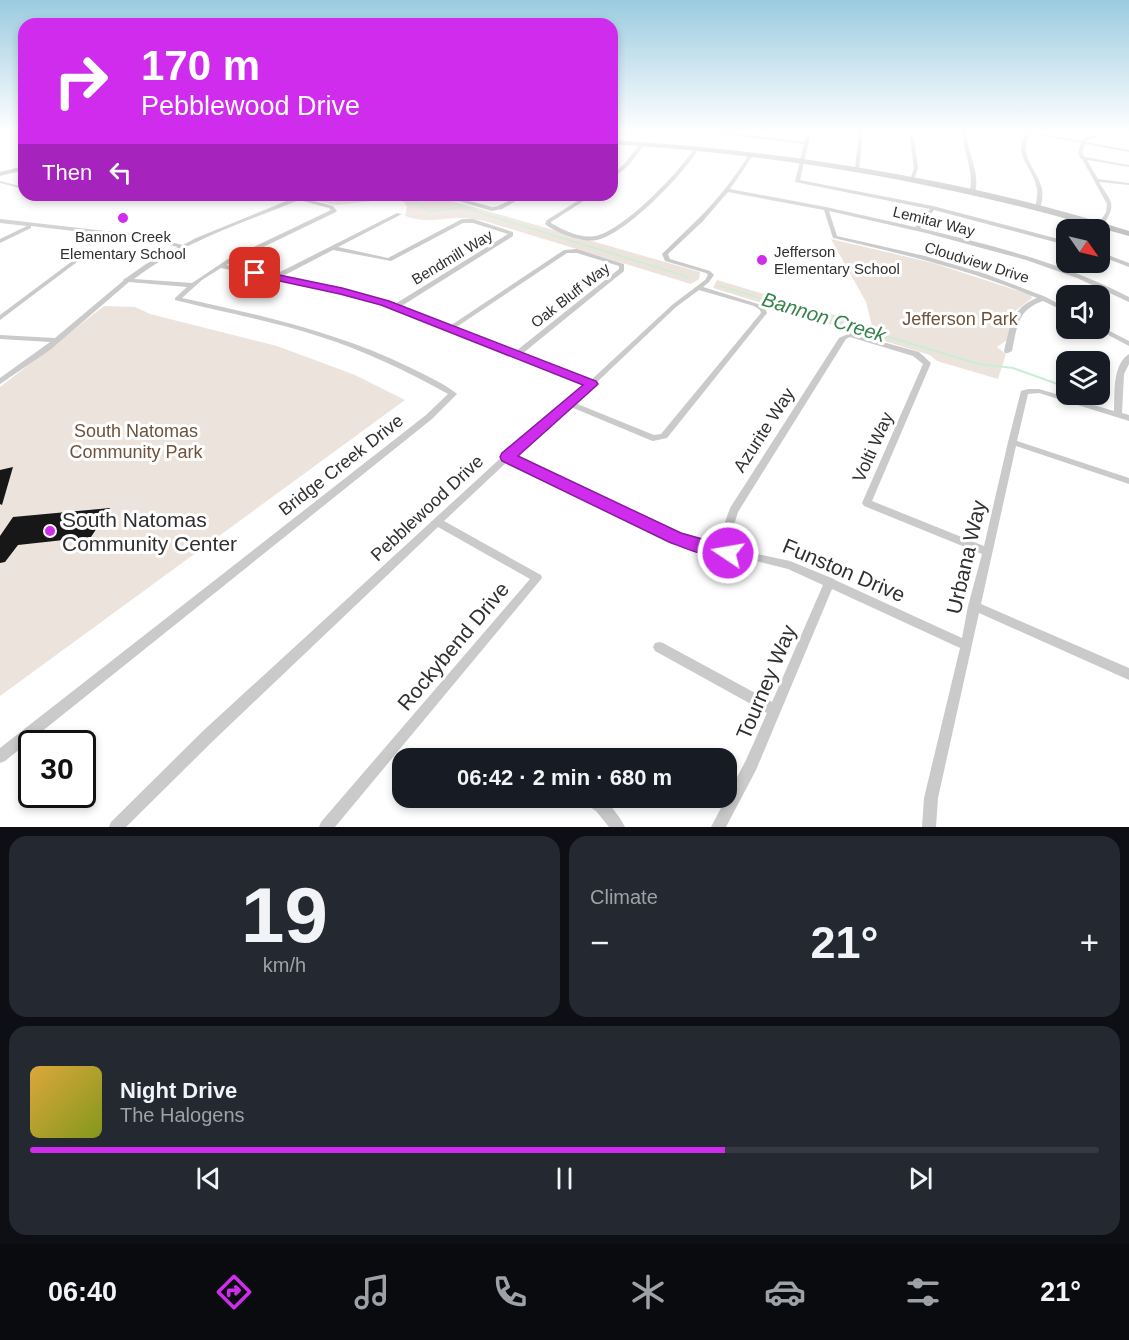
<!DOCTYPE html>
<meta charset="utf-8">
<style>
:root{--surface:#171b24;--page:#242831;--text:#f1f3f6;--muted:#9ea1a6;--line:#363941;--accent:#d02ced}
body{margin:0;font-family:Arial,sans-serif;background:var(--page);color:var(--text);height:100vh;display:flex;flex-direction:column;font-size:22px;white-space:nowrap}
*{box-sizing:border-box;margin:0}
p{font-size:20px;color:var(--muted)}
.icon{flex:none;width:33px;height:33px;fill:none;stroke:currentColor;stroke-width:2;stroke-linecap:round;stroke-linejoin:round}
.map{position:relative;height:827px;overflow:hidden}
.details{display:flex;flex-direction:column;gap:9px;padding:9px;background:#0d0f14;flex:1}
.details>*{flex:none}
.banner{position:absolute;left:18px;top:18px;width:600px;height:183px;border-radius:18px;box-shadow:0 3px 9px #0003;background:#d02ced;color:#fff;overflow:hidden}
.needle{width:39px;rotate:124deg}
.controls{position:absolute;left:1056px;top:219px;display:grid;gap:12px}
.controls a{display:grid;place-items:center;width:54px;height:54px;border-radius:12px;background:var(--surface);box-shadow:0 3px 9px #0003;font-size:30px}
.speed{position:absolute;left:18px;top:730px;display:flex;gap:12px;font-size:30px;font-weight:700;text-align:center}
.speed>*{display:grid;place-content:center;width:78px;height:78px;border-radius:50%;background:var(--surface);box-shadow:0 3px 9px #0003;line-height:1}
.speed .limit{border:3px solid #111;border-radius:9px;background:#fff;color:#111}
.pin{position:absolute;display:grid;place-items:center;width:51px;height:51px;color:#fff;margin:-26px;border-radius:12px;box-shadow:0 3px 9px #0006}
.me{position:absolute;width:66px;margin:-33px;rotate:282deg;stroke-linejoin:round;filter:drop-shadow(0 0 4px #0008)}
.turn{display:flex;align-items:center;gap:21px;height:126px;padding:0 24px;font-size:27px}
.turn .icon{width:78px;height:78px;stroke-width:2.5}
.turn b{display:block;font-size:42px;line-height:51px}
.then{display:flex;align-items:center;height:57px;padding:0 24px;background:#0003;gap:12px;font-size:22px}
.big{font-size:45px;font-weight:600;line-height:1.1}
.details .widget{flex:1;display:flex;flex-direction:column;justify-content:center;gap:9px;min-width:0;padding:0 21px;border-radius:18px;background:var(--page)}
.details .dial{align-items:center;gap:0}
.dial b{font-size:78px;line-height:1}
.song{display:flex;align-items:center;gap:18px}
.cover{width:72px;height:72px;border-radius:9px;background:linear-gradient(135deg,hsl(40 70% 55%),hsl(70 70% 35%))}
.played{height:6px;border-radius:3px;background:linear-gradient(90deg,var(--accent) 65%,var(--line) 65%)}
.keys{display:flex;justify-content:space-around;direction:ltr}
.heat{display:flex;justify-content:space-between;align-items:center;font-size:33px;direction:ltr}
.details .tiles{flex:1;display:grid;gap:9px;grid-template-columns:1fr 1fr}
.widget:last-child{grid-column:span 2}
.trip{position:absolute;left:392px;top:748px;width:345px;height:60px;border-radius:18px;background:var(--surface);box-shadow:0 3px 9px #0003;font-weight:600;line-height:60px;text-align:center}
.tabs{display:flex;height:96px;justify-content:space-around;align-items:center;background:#090b0e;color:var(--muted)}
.tabs .icon{width:42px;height:42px}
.tabs .selected{color:var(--accent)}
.tabs b{font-size:27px;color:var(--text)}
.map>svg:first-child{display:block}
.green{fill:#ede3dd}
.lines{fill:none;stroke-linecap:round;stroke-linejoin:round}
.stream-far1{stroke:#c9eed4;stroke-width:1.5}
.stream{stroke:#c9eed4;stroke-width:2}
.building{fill:#171717}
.street{fill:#cacaca;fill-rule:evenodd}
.secondary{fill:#bababa;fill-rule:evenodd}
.route{fill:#d02ced;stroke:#871d9a;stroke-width:1.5}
.poi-dot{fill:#d02ced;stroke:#fff;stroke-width:2}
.labels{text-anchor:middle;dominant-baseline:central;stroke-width:6;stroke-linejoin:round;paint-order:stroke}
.far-street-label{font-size:15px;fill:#303030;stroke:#fff}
.far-poi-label{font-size:15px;fill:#303030;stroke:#fff}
.park-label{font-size:18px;fill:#6e523b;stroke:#fff}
.street-label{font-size:18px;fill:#303030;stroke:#fff}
.water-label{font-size:20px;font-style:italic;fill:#34824c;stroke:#fff}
.near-poi-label{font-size:21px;fill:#303030;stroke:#fff;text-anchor:start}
.near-street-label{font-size:21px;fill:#303030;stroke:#fff}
</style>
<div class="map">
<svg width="1129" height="827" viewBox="0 0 1129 827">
<rect width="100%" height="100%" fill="#fff"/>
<g class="green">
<path d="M 312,195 L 431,195 L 700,272 L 699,279 L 691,284 L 485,221 C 478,220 471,219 465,218 C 444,217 425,224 405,216 L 407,207 L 404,202 L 395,199 L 382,200 L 336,205 L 304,198 Z"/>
<path d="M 831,239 L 933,263 L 1031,295 L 1032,298 L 1014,312 L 1007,340 L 997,347 L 1006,354 L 998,379 L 937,361 L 930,355 L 713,288 L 717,280 L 872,326 L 866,302 Z"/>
<path d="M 104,306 L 135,307 L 150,314 L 277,346 L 355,375 L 405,400 L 0,696 L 0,387 Z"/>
</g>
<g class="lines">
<g class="stream-far1">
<path d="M 320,195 L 334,198 L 359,195"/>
<path d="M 405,195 L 415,200 L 428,212 L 462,207 L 688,277"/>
<path d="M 720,286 L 810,313"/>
</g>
<g class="stream">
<path d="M 805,312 L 979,364 L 1013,368 L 1066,387"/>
<path d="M 1090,394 L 1097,397"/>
</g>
</g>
<g class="building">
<path d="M 13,467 L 2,505 L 0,504 L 0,470 Z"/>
<path d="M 110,508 L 91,537 L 18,545 L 5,562 L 0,563 L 0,536 L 13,517 Z"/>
</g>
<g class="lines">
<g class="street">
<path d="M 696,131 L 714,131 L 804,142 L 807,131 L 811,131 L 800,180 L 933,206 L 1066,241 L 1066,245 L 934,210 L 920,228 C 991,245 1064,263 1129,297 L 1129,302 L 1077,278 L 1026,260 L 926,233 L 829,211 L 837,236 L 925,256 L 986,274 L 1046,297 L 1066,308 L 1066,312 L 1064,311 L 1043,301 C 1017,310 1017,327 1012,351 L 1008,353 L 1005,353 L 1004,351 C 1010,327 1011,308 1037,298 C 971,270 903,254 833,238 L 824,210 L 728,192 L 703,221 L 668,254 L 670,259 L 710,271 L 714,275 L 709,282 L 703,287 L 758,304 L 765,308 L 767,313 L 667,438 L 653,441 L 650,440 L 571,407 L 513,456 L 678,535 L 713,546 L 723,547 L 723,528 L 730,508 L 839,338 L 850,333 L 919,352 L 931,363 L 872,501 L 984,546 L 1008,442 L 1021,391 L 1028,389 L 1039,389 L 1114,411 C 1115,393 1112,365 1129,354 L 1129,364 L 1124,374 L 1122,413 L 1129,415 L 1129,421 L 1039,393 L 1028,394 L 1017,441 L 1129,478 L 1129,484 L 1016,446 L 981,604 L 1129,668 L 1129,680 L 979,613 L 938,798 L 936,827 L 922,827 L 924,798 L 960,648 L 832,589 L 756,770 L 726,827 L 711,827 L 746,760 L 767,713 L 655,651 L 653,647 L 655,643 L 659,642 L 663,643 L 772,702 L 823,585 L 788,569 L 752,560 L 713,554 L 671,541 L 508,461 L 444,521 L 541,575 L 542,578 L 335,827 L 319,827 L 321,822 L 530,579 L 438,527 L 214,740 L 126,827 L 109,827 L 111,822 L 204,730 L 504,455 L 553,415 L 586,384 L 383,304 L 341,293 L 221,268 L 202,280 L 182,298 C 260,315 337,332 409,367 C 425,375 444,383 457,394 L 432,419 L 5,761 L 0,763 L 0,748 L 426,415 L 448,394 C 407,371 363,350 318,336 C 271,321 223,312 175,300 L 175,298 L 187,287 L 129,282 L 50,350 L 0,384 L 0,378 L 50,342 L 0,339 L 0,335 L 55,338 L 123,281 L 124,279 L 126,278 L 146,264 L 178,247 L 141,239 L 31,226 L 31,228 L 0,243 L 0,239 L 27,226 L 0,223 L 0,219 L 141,235 L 183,245 L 196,238 L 301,195 L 303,196 L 303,198 L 333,206 L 337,211 L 336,212 L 226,265 L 274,275 L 397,213 L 402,214 L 338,247 L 388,258 L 462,219 L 473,219 L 513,232 L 513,236 L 400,307 L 450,326 L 564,250 L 577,249 L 624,264 L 624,271 L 522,354 L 590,381 L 672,305 L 705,280 L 708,275 L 706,273 L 665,261 L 662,254 C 674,242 687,230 699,218 C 719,198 735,177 750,153 L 754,154 L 730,189 L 826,207 L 915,227 L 930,209 L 795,182 L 804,144 ZM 299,200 L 329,208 L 331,210 L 228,259 L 192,283 L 134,279 C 182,242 243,223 299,200 ZM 463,223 L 473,223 L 508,234 L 395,304 L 342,289 L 281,277 L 333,250 L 391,261 ZM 567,253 L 577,253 L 619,266 L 619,269 L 516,351 L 455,328 ZM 699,290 L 754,306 L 760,310 L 761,313 L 661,434 L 654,435 L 575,403 L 676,307 ZM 850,337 L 913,356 L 923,364 L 862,503 L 864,506 L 982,554 L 968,606 L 962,638 L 835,580 L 834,579 L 790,561 L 733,549 L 733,528 L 738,512 L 846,339 Z"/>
<path d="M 859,131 L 863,131 L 859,170 L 857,171 L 855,170 Z"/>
<path d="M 909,131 L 913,131 L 918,168 L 914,180 L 912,181 L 910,180 L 914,168 Z"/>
<path d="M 963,131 L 967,131 C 966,153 981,171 975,193 L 972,195 L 969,193 C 976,171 962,153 963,131 Z"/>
<path d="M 1027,131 L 1082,141 L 1084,138 L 1096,135 L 1097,137 L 1087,140 L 1086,142 L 1129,150 L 1129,152 L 1085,144 L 1082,153 L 1085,157 L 1129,165 L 1129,167 L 1087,160 L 1098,179 L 1129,183 L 1129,185 L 1099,182 C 1112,203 1117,203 1103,226 L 1098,225 L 1106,212 L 1107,204 L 1082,159 L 1079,158 L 1080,157 L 1078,153 L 1081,143 L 1030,133 C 1017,156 1037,168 1042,189 C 1043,196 1042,201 1040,208 L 1035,209 C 1036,201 1039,194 1036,185 C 1030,163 1012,156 1027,131 Z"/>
<path d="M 641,143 L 645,144 L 628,166 L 612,179 L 612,175 L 624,164 Z"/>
<path d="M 695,147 L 699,148 C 685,173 626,234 597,240 C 583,243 556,233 545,224 L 547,220 L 587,195 L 593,195 L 551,222 L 551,223 C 563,230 581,239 595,236 C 622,232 681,171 695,147 Z"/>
<path d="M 0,181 L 24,187 L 24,189 L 0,183 Z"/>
<path d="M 438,195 L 447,195 L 492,207 C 504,206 513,195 526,195 L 502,209 L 492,211 Z"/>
<path d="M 1100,252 L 1129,263 L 1129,267 L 1100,256 Z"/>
<path d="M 75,259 L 77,260 L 77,262 L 0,320 L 0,315 Z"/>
<path d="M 1100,326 L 1129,341 L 1129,346 L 1095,328 L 1100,328 Z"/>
<path d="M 582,798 C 588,798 597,796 603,799 C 609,802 622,820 625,827 L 609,827 L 596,811 L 584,803 Z"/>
</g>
<g class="secondary">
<path d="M 612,140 C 786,151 962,178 1129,231 L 1129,236 C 1081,223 1033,209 984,198 C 862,169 737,152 612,144 Z"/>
<path d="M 24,166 L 24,170 L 0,176 L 0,172 Z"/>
</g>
</g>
<linearGradient id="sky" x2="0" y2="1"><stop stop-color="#9bcbe0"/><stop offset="0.53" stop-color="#fff"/><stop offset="1" stop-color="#fff" stop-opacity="0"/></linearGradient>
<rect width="1129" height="247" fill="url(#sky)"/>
<path class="route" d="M 255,270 L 342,288 L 389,301 L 596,381 L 598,384 L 596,386 L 518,456 L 681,533 L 734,548 L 737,553 L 734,557 C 718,563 685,548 669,542 L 502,461 L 500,457 L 502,453 L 583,385 L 381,305 L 340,294 L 252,275 L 250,273 Z"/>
<g class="poi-dot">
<circle cx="123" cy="218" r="6"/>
<circle cx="762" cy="260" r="6"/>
<circle cx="50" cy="531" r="6"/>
</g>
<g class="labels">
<g class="far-street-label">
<text transform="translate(934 221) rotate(14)">Lemitar Way</text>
<text transform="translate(452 257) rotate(-31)">Bendmill Way</text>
<text transform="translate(977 262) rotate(17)">Cloudview Drive</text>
<text transform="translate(570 295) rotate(-38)">Oak Bluff Way</text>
</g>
<g class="far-poi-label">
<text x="123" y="236">Bannon Creek<tspan x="123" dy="17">Elementary School</tspan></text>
<text x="774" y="251" text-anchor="start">Jefferson<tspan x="774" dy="17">Elementary School</tspan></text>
</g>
<g class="park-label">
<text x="960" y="319">Jefferson Park</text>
<text x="136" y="431">South Natomas<tspan x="136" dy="21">Community Park</tspan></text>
</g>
<g class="street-label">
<text transform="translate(764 430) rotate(-57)">Azurite Way</text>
<text transform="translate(873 447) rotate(-66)">Volti Way</text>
<text transform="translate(341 465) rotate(-38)">Bridge Creek Drive</text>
<text transform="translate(427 508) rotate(-43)">Pebblewood Drive</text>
</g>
<g class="water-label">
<text transform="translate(824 317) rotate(17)">Bannon Creek</text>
</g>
<g class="near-poi-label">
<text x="62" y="519">South Natomas<tspan x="62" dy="24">Community Center</tspan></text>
</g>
<g class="near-street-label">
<text transform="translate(966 557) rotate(-77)">Urbana Way</text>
<text transform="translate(844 570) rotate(23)">Funston Drive</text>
<text transform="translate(453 646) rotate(-50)">Rockybend Drive</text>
<text transform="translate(766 682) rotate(-67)">Tourney Way</text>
</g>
</g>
</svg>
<div class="controls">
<a><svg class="needle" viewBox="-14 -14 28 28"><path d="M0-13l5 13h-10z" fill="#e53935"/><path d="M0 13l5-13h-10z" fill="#9ea1a6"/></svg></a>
<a><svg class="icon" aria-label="sound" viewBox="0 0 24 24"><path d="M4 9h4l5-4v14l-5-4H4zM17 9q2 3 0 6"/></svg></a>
<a><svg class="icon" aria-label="layers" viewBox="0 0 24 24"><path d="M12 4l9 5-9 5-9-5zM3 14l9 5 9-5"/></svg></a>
</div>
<div class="speed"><div class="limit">30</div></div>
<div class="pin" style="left:255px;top:273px;background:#d93025"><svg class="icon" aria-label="arrive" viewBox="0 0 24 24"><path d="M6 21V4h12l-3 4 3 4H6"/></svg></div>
<svg class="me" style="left:728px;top:553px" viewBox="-20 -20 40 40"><circle r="17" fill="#d02ced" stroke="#fff" stroke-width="3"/><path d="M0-11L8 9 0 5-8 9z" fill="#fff"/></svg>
<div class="trip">06:42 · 2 min · 680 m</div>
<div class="banner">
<div class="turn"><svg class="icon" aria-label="right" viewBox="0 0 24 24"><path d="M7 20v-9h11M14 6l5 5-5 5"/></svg><div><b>170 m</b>Pebblewood Drive</div></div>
<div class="then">Then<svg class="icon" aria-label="left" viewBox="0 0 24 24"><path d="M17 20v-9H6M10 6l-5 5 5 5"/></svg></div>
</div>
</div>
<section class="details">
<div class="tiles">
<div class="widget dial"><b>19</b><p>km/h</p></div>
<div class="widget"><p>Climate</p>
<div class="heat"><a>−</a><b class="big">21°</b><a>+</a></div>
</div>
<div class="widget">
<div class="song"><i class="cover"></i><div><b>Night Drive</b><p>The Halogens</p></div></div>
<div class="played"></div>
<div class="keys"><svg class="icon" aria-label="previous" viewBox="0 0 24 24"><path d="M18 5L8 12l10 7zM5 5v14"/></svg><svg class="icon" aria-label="pause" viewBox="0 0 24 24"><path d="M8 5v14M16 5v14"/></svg><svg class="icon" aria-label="next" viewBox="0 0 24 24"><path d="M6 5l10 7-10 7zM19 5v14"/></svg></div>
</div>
</div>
</section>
<nav class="tabs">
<b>06:40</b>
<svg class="icon selected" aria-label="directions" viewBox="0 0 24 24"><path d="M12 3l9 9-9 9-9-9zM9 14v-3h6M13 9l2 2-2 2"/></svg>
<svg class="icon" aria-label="music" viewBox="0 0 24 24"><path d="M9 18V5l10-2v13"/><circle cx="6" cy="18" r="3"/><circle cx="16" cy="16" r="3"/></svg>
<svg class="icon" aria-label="phone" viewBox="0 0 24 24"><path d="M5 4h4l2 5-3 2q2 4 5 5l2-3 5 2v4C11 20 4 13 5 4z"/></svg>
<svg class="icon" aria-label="climate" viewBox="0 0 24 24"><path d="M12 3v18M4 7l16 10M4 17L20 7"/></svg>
<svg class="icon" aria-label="car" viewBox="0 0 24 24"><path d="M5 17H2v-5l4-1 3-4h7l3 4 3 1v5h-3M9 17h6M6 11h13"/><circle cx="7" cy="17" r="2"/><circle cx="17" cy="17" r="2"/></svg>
<svg class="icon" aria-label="filters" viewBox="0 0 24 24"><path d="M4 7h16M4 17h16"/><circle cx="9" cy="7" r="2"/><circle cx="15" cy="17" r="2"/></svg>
<b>21°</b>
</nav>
